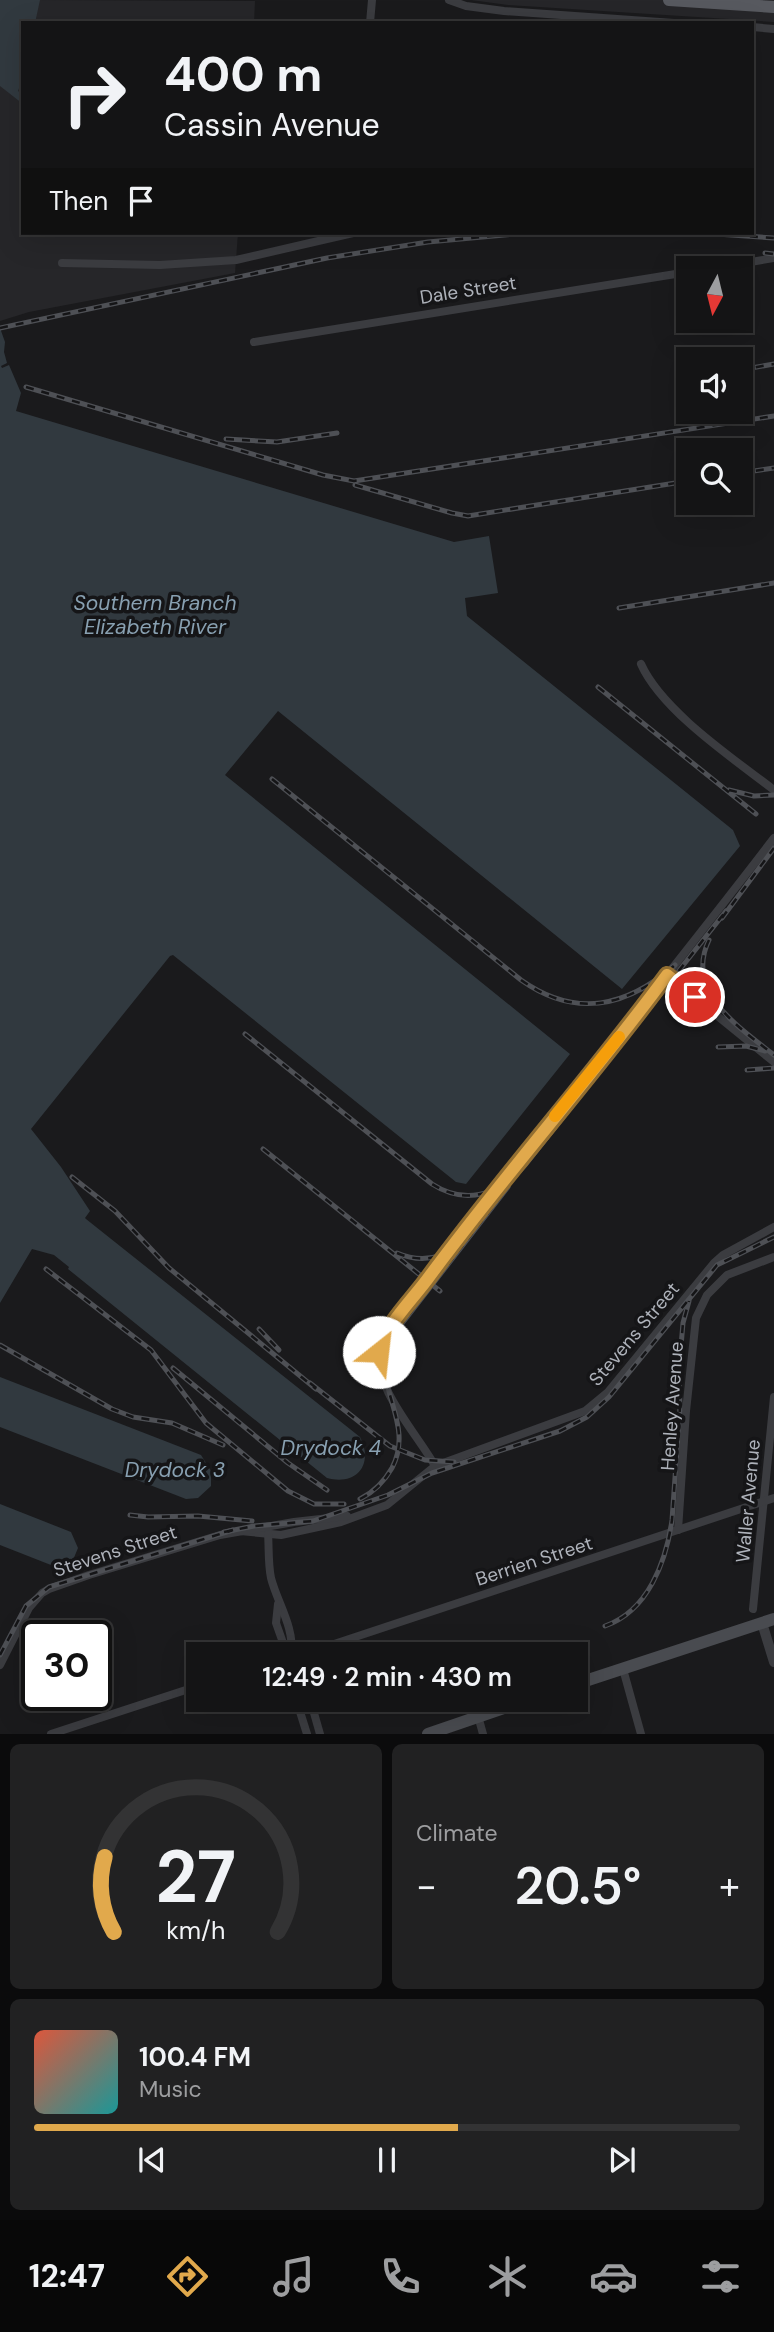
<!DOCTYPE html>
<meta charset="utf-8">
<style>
:root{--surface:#141415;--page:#212122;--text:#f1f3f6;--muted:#9d9ea0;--line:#333334;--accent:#e1a94c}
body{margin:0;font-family:"DM Sans",sans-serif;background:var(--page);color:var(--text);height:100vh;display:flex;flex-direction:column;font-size:26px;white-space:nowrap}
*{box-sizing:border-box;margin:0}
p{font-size:23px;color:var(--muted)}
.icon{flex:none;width:38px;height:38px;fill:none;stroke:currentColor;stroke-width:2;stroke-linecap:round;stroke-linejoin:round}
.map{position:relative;height:1734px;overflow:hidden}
.details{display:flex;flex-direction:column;gap:10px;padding:10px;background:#0b0b0c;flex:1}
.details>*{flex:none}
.hud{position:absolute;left:21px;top:21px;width:733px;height:214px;border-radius:0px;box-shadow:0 7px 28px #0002,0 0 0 2px var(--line);background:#141415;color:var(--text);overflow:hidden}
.needle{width:46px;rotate:187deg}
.buttons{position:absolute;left:676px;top:256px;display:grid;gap:14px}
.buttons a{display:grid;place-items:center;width:77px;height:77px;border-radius:0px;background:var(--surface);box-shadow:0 7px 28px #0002,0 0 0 2px var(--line);font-size:35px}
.speed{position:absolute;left:21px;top:1620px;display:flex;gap:14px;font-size:35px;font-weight:700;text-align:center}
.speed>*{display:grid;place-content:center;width:91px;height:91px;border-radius:50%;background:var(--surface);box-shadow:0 7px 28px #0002,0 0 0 2px var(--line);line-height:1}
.speed .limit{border:4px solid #111;border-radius:10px;background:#fff;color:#111}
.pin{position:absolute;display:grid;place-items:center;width:60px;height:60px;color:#fff;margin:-30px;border:4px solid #fff;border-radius:50%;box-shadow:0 2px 7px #0007}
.me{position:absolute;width:77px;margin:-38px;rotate:29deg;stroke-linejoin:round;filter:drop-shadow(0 0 5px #0008)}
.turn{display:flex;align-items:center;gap:24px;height:147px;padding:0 28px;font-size:32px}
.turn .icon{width:91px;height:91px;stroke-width:2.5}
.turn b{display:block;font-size:49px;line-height:60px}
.then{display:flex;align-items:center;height:66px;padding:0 28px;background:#0003;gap:14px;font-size:26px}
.big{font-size:52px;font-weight:600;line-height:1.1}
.details .card{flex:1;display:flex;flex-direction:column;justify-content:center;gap:10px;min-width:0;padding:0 24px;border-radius:10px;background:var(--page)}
.details .dial{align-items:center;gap:0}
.dial svg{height:182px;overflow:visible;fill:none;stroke:var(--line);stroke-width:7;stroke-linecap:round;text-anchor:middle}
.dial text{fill:var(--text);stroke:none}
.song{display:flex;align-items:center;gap:21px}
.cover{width:84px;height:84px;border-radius:10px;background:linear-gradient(135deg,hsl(10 70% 55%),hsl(180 70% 35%))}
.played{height:7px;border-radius:4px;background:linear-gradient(90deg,var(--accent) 60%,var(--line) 60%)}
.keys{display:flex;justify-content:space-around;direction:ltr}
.heat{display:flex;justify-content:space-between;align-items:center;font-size:38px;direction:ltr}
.details .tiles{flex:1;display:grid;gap:10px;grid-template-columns:1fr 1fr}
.card:last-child{grid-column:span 2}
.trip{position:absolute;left:186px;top:1642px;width:402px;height:70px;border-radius:0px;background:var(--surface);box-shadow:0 7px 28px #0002,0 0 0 2px var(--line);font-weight:600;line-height:70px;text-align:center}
.tab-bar{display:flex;height:112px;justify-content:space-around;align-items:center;background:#080808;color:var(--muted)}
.tab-bar .icon{width:49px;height:49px}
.tab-bar .active{color:var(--accent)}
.tab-bar b{font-size:32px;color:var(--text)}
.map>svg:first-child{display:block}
.built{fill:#262629}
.water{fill:#31393f}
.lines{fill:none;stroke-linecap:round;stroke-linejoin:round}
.minor{stroke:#3b3c40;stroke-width:8}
.tertiary{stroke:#3b3c40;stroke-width:10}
.secondary{stroke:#494b50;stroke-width:12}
.primary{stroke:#57595f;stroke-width:12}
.rail-casing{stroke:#4e5055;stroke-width:5}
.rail{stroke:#151517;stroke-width:2.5;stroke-dasharray:8;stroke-linecap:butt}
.route-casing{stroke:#926e31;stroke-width:18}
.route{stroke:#e1a94c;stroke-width:12}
.slow{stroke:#f59e0b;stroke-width:12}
.labels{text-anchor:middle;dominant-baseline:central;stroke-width:7;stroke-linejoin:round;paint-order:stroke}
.street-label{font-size:19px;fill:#aeb2ba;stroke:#151517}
.water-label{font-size:21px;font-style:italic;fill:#88a0b1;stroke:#151517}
</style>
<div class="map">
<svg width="774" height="1734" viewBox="0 0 774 1734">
<rect width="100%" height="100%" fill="#1a1a1c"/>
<g class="built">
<path d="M 30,0 L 255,1 L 254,23 L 23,23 L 23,233 L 238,233 L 235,273 L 29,312 L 0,321 L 0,37 Z"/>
<path d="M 471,0 L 774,0 L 774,22 L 508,5 Z"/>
</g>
<g class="water">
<path d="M 0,0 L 40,0 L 35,23 L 23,23 L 23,77 L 18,91 L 23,95 L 23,104 L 0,86 Z"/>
<path d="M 0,328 L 5,342 L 4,352 L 7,363 L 1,366 L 2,368 L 9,365 L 21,393 L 16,411 L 454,542 L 489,536 L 498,593 L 465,598 L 467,616 L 733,830 L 740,846 L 622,989 L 278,711 L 225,775 L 570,1054 L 466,1184 L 456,1182 L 173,955 L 170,956 L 31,1129 L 61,1167 L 90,1211 L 85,1218 L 86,1219 L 360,1437 C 374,1464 357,1486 327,1478 L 68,1269 L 69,1267 L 54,1255 L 32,1249 L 0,1303 Z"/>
<path d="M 0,1377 L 201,1455 L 211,1471 L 211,1486 L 198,1498 L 186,1499 L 0,1427 Z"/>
<path d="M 0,1504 L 71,1532 L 78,1548 L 73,1560 L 56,1567 L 0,1545 Z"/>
</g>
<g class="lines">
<g class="minor">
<path d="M 449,0 L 466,6 L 504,11 L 674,23"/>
<path d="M 370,23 L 372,0"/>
<path d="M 752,27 L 774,29"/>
<path d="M 62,263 L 160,265 L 236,260 L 353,233"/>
<path d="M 715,268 L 774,258"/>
<path d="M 254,342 L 688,272"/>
<path d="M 641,664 C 662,711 734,759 774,790"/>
<path d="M 667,975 L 774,1062"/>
<path d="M 435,1466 C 418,1435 372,1386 379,1349 C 383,1328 414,1297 428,1280 C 540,1131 660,987 774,838"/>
<path d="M 678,1530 L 686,1411 L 696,1318 L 707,1295 L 727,1275 L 774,1257"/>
<path d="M 240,1531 L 281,1535 L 341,1522 L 387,1505 L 435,1466 L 585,1411 L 608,1392 L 714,1263 L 723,1255 L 774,1227"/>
<path d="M 268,1533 C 269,1547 268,1564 271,1578 C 277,1602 295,1628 291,1654"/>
<path d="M 278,1604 L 276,1623 L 287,1654"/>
<path d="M 753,1609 L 774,1397"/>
<path d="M 304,1654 L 774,1498"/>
<path d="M 0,1665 L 29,1608 L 42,1593 L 49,1589 L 89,1575 L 220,1535 L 294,1522 L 347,1516"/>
<path d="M 623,1669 L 641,1734"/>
<path d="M 296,1699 L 307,1734"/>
<path d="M 310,1699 L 320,1734"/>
<path d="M 478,1716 L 483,1734"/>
<path d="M 51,1734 L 198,1686"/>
</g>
<path class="tertiary" d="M 762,1623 L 774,1662"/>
<g class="secondary">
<path d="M 576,1684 L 774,1619"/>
<path d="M 428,1734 L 530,1699"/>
</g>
<path class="primary" d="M 669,0 L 774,7"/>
<defs>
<g id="rail">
<path d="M 702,233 L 774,238"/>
<path d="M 765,253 L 774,254"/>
<path d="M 0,328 L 327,258 L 428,242 L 525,233"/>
<path d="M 740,370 L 774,364"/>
<path d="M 26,387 L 323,475 L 354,481 L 774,416"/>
<path d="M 226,439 L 277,442 L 337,433"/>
<path d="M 740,473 L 774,468"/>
<path d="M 355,485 L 452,513 L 468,516 L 688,481"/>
<path d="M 619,608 L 774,583"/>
<path d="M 598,687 L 756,814"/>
<path d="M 272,779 L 521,980 C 576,1019 627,1007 675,965"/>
<path d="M 729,790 L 754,796 L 774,795"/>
<path d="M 722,918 L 774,848"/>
<path d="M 709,940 C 684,992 739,1027 774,1055"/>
<path d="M 245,1034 L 432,1184 C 468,1207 500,1193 526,1164 L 726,911"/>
<path d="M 718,1047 L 746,1046 L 765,1051"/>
<path d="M 747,1070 L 774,1068"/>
<path d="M 263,1149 L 440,1291"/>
<path d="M 72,1177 L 115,1211 L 169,1268 L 316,1389"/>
<path d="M 397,1253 C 418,1262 438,1260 457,1247"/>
<path d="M 46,1269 L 151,1350 L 206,1423 L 288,1491 L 314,1504 L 344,1504"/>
<path d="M 259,1329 L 279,1350"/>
<path d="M 0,1345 L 112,1409 L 133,1417 L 172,1423 L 223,1445"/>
<path d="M 173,1368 L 288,1463 L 327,1490"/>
<path d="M 678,1381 L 683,1323 L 689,1301"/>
<path d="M 310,1383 L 390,1446 L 425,1460 L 454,1462"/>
<path d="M 360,1499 C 374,1492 384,1482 392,1468 C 416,1422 370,1386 390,1339 L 508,1187"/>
<path d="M 130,1515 L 148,1517 L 198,1516 L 252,1521"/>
<path d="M 224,1532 L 254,1526 L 313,1521 L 388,1495 L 432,1473 L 560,1431 L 587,1417 L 609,1397 L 717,1265 L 774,1237"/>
<path d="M 605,1626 C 648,1611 666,1562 672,1520 L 680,1407 L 679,1372"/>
<path d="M 0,1655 L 26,1606 L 49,1587 L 233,1530"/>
</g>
</defs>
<use href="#rail" class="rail-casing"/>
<use href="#rail" class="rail"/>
</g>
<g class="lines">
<defs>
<path id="route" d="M 379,1352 C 383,1328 414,1298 429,1277 C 505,1174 591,1078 667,975 L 695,997"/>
</defs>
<use href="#route" class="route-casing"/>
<use href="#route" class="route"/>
<path class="slow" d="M 555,1116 L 619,1037"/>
</g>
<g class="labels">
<g class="street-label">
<text transform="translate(468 290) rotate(-9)">Dale Street</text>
<text transform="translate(634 1334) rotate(-50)">Stevens Street</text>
<text transform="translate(672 1406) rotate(-86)">Henley Avenue</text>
<text transform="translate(748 1501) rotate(-85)">Waller Avenue</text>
<text transform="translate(115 1551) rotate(-18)">Stevens Street</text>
<text transform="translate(534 1561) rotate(-18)">Berrien Street</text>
</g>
<g class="water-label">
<text x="155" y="603">Southern Branch<tspan x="155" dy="24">Elizabeth River</tspan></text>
<text x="331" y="1448">Drydock 4</text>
<text x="175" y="1470">Drydock 3</text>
</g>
</g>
</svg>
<div class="buttons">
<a><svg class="needle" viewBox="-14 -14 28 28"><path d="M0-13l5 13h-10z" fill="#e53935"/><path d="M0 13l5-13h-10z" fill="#9d9ea0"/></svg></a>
<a><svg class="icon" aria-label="sound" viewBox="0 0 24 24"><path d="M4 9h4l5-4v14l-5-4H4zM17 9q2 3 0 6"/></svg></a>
<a><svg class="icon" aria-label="search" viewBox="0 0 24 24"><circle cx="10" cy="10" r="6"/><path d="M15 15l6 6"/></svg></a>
</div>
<div class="speed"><div class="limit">30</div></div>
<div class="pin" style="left:695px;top:997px;background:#d93025"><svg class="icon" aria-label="arrive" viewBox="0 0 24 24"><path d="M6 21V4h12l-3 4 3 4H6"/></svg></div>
<svg class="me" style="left:379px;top:1352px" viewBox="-20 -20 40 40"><circle r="19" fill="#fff"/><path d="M0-13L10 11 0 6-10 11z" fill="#e1a94c"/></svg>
<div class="trip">12:49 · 2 min · 430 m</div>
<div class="hud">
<div class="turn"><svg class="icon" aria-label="right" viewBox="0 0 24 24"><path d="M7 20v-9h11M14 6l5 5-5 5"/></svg><div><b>400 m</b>Cassin Avenue</div></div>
<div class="then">Then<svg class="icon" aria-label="arrive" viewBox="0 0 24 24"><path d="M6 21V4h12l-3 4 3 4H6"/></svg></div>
</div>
</div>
<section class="details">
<div class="tiles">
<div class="card dial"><svg viewBox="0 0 100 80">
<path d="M14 69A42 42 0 1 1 86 69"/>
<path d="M14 69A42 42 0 0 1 10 36" stroke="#e1a94c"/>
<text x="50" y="56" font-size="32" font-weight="700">27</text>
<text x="50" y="72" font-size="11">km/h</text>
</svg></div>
<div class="card"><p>Climate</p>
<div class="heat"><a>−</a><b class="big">20.5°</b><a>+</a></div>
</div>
<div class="card">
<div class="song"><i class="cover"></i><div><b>100.4 FM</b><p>Music</p></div></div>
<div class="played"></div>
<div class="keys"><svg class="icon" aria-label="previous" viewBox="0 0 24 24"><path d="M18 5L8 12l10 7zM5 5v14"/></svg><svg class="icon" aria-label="pause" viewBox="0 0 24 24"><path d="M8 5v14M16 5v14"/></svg><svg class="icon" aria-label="next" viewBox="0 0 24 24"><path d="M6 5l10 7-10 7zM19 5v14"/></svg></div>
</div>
</div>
</section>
<nav class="tab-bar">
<b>12:47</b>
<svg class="icon active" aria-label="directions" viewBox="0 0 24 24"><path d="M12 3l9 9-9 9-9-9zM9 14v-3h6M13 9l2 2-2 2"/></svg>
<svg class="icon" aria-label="music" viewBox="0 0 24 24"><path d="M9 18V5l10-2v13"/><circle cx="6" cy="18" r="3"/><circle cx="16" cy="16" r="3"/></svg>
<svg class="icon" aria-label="phone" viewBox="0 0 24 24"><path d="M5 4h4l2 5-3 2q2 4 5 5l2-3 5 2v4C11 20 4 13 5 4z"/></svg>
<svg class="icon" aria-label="climate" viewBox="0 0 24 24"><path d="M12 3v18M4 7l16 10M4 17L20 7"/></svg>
<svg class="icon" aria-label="car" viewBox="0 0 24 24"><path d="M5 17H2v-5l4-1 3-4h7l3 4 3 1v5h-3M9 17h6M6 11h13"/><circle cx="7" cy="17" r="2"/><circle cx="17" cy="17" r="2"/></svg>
<svg class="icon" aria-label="filters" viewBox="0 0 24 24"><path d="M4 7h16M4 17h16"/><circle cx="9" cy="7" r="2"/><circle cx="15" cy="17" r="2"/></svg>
</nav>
